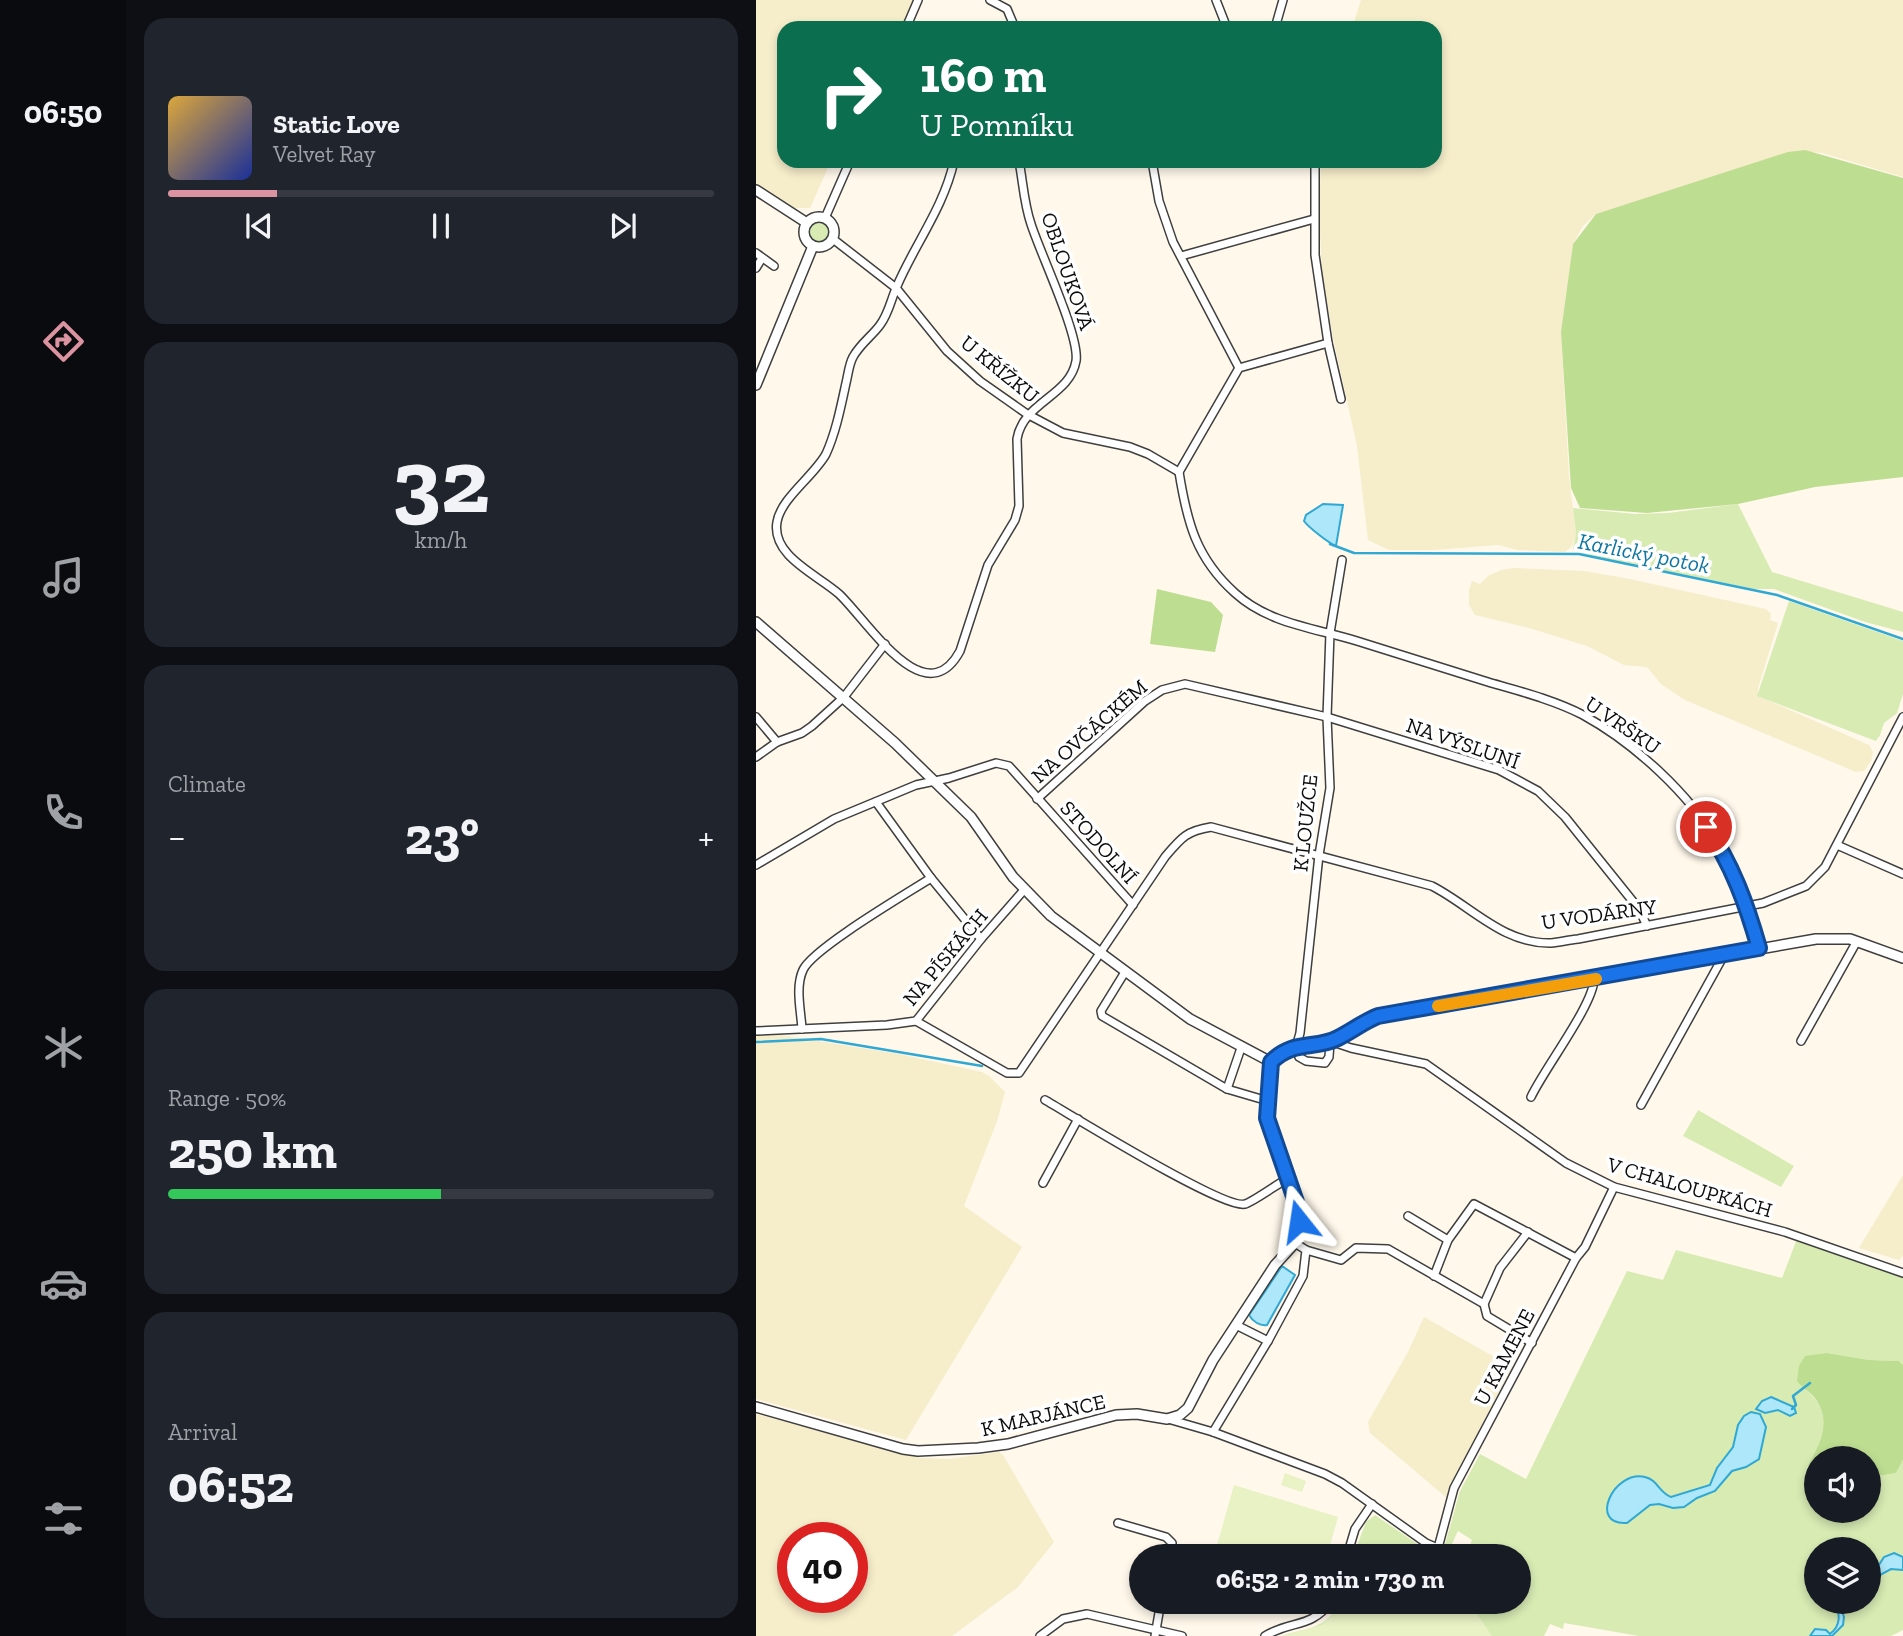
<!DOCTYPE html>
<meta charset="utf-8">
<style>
:root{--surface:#171b24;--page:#20242c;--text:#f1f3f6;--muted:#9ea1a6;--line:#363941;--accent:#dc93a1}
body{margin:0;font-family:"Zilla Slab",serif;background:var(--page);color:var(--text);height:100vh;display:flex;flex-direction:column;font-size:26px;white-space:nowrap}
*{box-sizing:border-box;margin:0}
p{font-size:23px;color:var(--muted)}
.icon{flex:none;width:38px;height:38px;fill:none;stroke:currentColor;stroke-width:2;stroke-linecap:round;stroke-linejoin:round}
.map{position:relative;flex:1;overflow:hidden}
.drawer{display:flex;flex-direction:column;gap:18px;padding:18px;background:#0d0f14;width:630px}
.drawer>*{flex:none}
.banner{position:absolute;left:21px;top:21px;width:665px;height:147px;border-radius:21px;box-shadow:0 4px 10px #0003;background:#0b6e4f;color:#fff;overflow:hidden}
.fabs{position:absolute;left:1048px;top:1446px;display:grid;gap:14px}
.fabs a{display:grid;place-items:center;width:77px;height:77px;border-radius:50%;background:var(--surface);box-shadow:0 4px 10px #0003;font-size:35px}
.speed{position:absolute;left:21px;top:1522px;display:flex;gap:14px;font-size:35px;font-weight:700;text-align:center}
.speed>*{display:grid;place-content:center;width:91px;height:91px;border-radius:50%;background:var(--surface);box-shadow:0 4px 10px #0003;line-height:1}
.speed .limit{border:10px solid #d22;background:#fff;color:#111}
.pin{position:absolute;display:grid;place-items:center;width:60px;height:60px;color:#fff;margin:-30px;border:4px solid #fff;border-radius:50%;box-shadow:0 2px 7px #0007}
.me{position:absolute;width:77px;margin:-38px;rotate:345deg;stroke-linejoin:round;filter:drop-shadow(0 0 5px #0008)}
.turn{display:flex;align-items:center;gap:24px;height:147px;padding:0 28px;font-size:32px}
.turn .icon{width:91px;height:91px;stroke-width:2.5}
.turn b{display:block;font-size:49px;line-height:60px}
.big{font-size:52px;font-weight:700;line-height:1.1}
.drawer .widget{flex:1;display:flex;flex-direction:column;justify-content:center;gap:10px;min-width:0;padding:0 24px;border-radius:21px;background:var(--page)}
.drawer .dial{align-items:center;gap:0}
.dial b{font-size:91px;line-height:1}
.song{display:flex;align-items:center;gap:21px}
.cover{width:84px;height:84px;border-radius:10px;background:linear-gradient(135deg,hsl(40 70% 55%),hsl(230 70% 35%))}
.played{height:7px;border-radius:4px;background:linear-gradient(90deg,var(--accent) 20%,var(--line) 20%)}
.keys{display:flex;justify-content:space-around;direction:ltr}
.heat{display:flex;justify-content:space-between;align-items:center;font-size:38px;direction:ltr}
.charge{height:10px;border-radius:5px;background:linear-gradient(90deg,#34c759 50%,var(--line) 0)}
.trip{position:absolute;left:373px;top:1544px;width:402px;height:70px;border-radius:35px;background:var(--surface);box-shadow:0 4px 10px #0003;font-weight:700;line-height:70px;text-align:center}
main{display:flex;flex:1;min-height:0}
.tabs{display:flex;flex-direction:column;width:126px;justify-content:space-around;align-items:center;background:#090b0e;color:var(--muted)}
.tabs .icon{width:49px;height:49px}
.tabs .active{color:var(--accent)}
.tabs b{font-size:32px;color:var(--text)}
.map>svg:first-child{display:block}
.farmland{fill:#f6edca;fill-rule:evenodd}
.green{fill:#d7ebb3}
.forest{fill:#bddd91}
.pitch{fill:#e8f2c5}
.water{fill:#ade7f9;stroke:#30a8d4;stroke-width:2}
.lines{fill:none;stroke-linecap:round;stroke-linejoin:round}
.stream{stroke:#30a8d4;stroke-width:2.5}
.minor-casing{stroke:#3f3f3f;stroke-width:10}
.tertiary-casing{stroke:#3f3f3f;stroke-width:12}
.minor{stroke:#fff;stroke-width:7}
.tertiary{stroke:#fff;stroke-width:9}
.route-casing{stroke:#114b97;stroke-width:18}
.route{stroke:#1a73e8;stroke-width:12}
.slow{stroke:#f59e0b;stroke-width:12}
.labels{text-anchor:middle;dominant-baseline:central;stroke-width:7;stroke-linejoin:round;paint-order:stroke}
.street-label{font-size:21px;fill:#0c0c0c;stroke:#fff}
.water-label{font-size:23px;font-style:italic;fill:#0f76a4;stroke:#fff}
</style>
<main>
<nav class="tabs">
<b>06:50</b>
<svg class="icon active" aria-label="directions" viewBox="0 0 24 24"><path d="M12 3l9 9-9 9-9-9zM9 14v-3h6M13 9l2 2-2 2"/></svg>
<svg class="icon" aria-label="music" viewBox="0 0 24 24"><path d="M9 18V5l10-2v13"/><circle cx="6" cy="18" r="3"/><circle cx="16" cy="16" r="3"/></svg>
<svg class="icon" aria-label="phone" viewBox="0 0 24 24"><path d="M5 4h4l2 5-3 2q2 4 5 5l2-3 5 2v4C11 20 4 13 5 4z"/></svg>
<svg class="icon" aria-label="climate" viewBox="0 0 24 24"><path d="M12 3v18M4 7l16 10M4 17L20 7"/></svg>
<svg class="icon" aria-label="car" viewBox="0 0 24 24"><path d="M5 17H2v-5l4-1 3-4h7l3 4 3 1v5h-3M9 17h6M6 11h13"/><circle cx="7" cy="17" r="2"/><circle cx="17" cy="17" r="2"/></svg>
<svg class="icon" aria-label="filters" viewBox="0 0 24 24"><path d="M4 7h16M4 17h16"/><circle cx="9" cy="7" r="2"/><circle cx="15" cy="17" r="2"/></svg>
</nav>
<section class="drawer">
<div class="widget">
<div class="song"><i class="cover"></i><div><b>Static Love</b><p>Velvet Ray</p></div></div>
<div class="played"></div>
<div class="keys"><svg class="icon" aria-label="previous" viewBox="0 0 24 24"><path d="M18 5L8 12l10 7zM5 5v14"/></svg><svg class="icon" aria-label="pause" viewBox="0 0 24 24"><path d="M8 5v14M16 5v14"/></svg><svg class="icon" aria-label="next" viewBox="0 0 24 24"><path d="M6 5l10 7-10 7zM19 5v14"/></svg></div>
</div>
<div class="widget dial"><b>32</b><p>km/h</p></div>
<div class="widget"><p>Climate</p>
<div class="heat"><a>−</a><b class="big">23°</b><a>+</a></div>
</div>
<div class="widget"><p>Range · 50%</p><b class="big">250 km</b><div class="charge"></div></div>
<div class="widget"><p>Arrival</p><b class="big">06:52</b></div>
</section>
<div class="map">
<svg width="1147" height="1636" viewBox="0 0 1147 1636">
<rect width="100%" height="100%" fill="#fff8eb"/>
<g class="farmland">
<path d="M 0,0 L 158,0 L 145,28 L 28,28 L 28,161 L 75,161 L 54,208 L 36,208 L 0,184 Z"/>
<path d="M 605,0 L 1147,0 L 1147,177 L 1066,153 L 1042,151 L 840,214 L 827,226 L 817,244 L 805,332 L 813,477 L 820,534 L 816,546 L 809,552 L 762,550 L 742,545 L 677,550 L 633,550 L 612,540 L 601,446 L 577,338 L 566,271 L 563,212 L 565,161 L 679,161 L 679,28 L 596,28 Z"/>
<path d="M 757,568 L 828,571 L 869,578 L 1010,609 L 1015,614 L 1014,620 L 1022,623 L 1002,688 L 1002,696 L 1113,745 L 1117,752 L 1115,761 L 1108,771 L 1100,772 L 929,700 L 905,684 L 891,667 L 868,665 L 831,646 L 773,628 L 719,615 L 713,605 L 713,590 L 716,581 L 724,584 L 732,576 L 745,570 Z"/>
<path d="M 0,1031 L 143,1054 L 226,1072 L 233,1076 L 249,1092 L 241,1121 L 208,1206 L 266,1247 L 150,1440 L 0,1399 Z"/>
<path d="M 1147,1175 L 1147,1255 L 1143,1260 L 1103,1248 Z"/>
<path d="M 668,1317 L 756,1367 L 696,1482 L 691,1498 L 614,1433 L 612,1422 L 652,1352 Z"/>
<path d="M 0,1414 L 165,1458 L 192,1459 L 243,1452 L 247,1455 L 298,1542 L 262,1587 L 196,1636 L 0,1636 ZM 37,1538 L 96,1538 L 96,1598 L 37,1598 Z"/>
</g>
<g class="green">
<circle cx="63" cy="233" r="10"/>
<path d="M 982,504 L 1016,572 L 1147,612 L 1147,632 L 1109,622 L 1018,589 L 998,589 L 828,554 L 817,549 L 820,533 L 817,508 L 879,514 L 912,513 Z"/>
<path d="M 1033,601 L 1147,641 L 1147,694 L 1141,713 L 1128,723 L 1124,735 L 1120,741 L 1001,696 Z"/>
<path d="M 942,1110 L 1038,1166 L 1025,1187 L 927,1136 Z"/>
<path d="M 1041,1239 L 1147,1277 L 1147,1365 L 1143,1361 L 1113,1360 L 1071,1353 L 1046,1387 C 1078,1410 1069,1435 1052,1465 L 1060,1485 L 1060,1510 L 1113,1510 L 1113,1490 L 1123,1476 L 1140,1473 L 1147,1460 L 1147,1557 L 1136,1553 L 1125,1562 L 1122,1569 L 1113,1571 L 1113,1549 L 1060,1549 L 1060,1601 L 1080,1601 C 1083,1615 1086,1623 1075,1634 L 1070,1630 L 1059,1629 L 1054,1636 L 883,1636 L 808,1623 L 807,1629 L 794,1624 L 788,1636 L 526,1636 C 551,1627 572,1630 583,1601 L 763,1601 L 763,1556 L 710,1556 L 716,1540 L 702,1531 L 694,1548 L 688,1548 L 704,1491 L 724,1454 L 770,1479 L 871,1271 L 907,1280 L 920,1250 L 1026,1278 Z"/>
<path d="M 619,1515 L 679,1556 L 597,1556 L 610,1522 Z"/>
<path d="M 1140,1568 L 1147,1570 L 1147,1630 L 1135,1636 L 1076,1636 C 1089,1623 1091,1620 1083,1601 L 1113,1601 L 1113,1581 L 1124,1573 Z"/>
</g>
<g class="forest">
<path d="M 1049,150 L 1147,178 L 1147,477 L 1059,487 L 982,504 L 891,513 L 824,508 L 815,488 L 805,332 L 817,244 L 840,214 L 1032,152 Z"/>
<path d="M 401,589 L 455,602 L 467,615 L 459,652 L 394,644 Z"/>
<path d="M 1071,1353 L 1113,1360 L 1143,1361 L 1147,1365 L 1147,1460 L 1140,1473 L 1123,1476 L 1113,1490 L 1113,1458 L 1060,1458 L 1060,1485 L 1052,1465 C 1065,1442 1076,1420 1058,1397 C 1053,1391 1046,1388 1041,1381 L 1043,1366 L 1049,1356 Z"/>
</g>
<g class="pitch">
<path d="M 529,1473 L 550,1481 L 546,1492 L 525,1485 Z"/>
<path d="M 478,1485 L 582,1517 L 571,1556 L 497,1556 L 461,1545 Z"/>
<path d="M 605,1601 L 701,1601 L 705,1606 L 715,1605 L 736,1636 L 526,1636 L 566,1625 L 577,1614 Z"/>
</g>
<g class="water">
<path d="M 567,504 L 587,505 L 580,546 C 574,544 552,527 548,521 L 550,515 Z"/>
<path d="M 526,1266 L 539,1275 L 511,1325 C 504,1326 497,1322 493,1315 Z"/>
<path d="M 1015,1397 L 1038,1407 L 1040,1413 L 1034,1416 L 1022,1410 L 1009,1413 L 1000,1409 L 1006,1401 Z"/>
<path d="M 995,1412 L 1004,1414 L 1010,1427 L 1003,1459 L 990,1467 L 976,1471 L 959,1491 L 941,1498 L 928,1507 L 917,1508 L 903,1504 L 894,1505 L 871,1523 C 832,1526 857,1470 889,1477 C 902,1480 903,1493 915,1497 L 954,1485 L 961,1468 L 977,1447 L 982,1425 L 988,1416 Z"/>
<path d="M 1138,1553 L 1147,1557 L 1147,1570 L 1135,1569 L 1113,1581 L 1113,1571 L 1119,1571 L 1128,1557 Z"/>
<path d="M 1080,1601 L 1083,1601 L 1088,1617 L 1087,1625 L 1076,1636 L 1054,1636 L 1059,1629 L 1070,1630 L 1074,1634 C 1086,1625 1083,1614 1080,1601 Z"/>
</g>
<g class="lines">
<g class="stream">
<path d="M 574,544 L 598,553 L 823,554 L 1021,595 L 1147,639"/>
<path d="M 0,1042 L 65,1039 L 226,1066"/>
<path d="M 1036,1409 L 1040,1405 L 1037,1396 L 1054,1383"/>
</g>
<defs>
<g id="minor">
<path d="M 234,0 L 251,9 L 259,28"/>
<path d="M 460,0 L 471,28"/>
<path d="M 150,28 L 162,0"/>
<path d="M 519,28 L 527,0"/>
<path d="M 198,161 C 188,207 159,244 141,286 C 135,299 133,313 124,325 C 116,336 104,344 97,357 C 93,364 92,375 90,383 C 85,406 80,432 70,454 C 58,476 25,498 21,522 C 15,556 62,575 83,594 C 111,620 169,716 204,651 L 232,565 L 259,520 L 263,506 L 261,439 C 267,402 314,396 320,361 C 324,336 284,253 275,224 C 268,204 267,182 263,161"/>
<path d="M 396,161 L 403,201 L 417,242 L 483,368"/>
<path d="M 559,161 L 559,255 L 572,343 L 585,399"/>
<path d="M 69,218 L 94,161"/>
<path d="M 77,239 L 140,288 L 191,351 L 224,381 L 271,414 L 307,433 L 374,447 L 392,454 L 423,472"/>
<path d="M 0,253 L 18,266"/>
<path d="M 425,256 L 558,219"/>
<path d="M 0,268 L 6,258"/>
<path d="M 572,343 L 483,368 L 423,472 C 431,522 440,558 479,593 C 513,624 559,628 601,641 C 645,655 688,668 732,682 C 763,691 798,700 827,715 C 878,743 934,794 963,845 C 982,877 993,913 1003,949"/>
<path d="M 586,560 L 574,633 L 571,717 L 574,788 L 563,855 L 544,1033 L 540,1047 L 543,1057 L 550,1061 L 569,1063 L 573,1057 L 574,1041 L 595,1048 L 670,1064 L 810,1163 L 858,1187 L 1029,1232 L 1147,1273"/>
<path d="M 0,717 L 21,742"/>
<path d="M 0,757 L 21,742 L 46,733 L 56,726 L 88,697 L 129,644"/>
<path d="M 281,799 L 389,701 L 406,690 L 429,684 L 571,717 L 743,770 L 782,791 L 809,817 L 883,909 L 891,926"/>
<path d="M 120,802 L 175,878 L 225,939"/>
<path d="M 1081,845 L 1147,874"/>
<path d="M 0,865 L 78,819 L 160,785 L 193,778 L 240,763 L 253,766 L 377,905"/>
<path d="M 369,972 L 345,1011 L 346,1016 L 471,1089 L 512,1101"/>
<path d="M 160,1021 L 251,1073 L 263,1073 L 409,857 C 425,838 430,831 455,827 L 676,886 C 715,906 747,944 795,943 C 804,942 813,940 822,939 L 1007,903 L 1050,886 L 1069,867 L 1147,717"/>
<path d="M 46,1029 C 45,1011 39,987 47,970 C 56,949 150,894 175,878"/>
<path d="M 0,1031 L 131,1025 L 160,1021 L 225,939 L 268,890"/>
<path d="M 1045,1041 L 1101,941"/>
<path d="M 471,1089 L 485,1048"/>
<path d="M 775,1097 C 788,1069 838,1004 838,979"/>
<path d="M 289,1100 C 317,1116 468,1210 489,1204 C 495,1203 523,1183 531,1179"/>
<path d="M 885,1105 L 968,955"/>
<path d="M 287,1183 L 322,1119"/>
<path d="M 652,1216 L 692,1240"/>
<path d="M 550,1250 L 585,1260 L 600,1248 L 632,1249 L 728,1304 L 744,1268 L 772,1232"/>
<path d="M 678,1276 L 692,1240 L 718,1204 L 820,1258"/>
<path d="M 728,1304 L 731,1316 L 776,1343"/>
<path d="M 480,1325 L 512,1341"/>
<path d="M 412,1419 L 457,1432 L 569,1474 L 586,1483 L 670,1543 L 686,1550"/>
<path d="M 457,1432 L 512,1341 L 547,1276 L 550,1250 L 539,1243"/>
<path d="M 362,1523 L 410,1537 L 416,1543 L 414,1556"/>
<path d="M 682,1548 L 698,1488 L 820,1258 L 829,1247 L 858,1187"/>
<path d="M 591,1556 L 599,1529 L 616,1504"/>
<path d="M 284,1636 L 307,1619 L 331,1614 L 426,1636"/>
<path d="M 399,1636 L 405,1601"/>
<path d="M 509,1636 C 537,1619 553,1630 576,1601"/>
</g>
<g id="tertiary">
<path d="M 0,190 L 51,223"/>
<circle cx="63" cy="232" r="15"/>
<path d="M 0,385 L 57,246"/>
<path d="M 0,622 L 139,743 L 215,817 L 257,877 L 295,916 L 434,1019 L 515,1062"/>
<path d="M 515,1062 C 538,1039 559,1050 582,1038 C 596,1031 607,1021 622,1016 L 1060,939 L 1094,939 L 1147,958"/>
<path d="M 0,1407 L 147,1449 L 162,1451 L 222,1448 L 252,1444 L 360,1415 L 381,1414 L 411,1419 L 424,1415 L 432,1408 L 457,1360 L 519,1265 L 539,1243 L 543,1221 L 543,1211 L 511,1118 L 515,1062"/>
</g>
</defs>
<use href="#minor" class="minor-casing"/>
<use href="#tertiary" class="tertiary-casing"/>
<use href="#minor" class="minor"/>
<use href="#tertiary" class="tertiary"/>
</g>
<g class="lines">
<defs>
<path id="route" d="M 543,1221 L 540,1202 L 511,1118 L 515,1062 C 538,1039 559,1050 582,1038 C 596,1031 607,1022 622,1016 L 1003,948 C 991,906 976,863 950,827"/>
</defs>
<use href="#route" class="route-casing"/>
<use href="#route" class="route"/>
<path class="slow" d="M 682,1006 L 840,979"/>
</g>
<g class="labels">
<g class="street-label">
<text transform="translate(312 271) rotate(71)">OBLOUKOVÁ</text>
<text transform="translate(244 369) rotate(39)">U KŘÍŽKU</text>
<text transform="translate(867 725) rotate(34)">U VRŠKU</text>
<text transform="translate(333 731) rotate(-41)">NA OVČÁCKÉM</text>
<text transform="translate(707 743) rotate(19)">NA VÝSLUNÍ</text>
<text transform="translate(549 823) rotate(-84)">K LOUŽCE</text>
<text transform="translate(343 842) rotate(48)">STODOLNÍ</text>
<text transform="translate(843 914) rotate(-8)">U VODÁRNY</text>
<text transform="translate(189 957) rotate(-50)">NA PÍSKÁCH</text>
<text transform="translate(934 1187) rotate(16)">V CHALOUPKÁCH</text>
<text transform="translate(748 1357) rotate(-62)">U KAMENE</text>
<text transform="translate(287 1415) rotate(-13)">K MARJÁNCE</text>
</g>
<g class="water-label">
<text transform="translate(888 553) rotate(11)">Karlický potok</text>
</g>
</g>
</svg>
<div class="fabs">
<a><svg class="icon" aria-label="sound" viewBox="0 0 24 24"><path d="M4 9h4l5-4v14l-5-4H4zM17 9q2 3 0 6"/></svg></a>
<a><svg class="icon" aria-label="layers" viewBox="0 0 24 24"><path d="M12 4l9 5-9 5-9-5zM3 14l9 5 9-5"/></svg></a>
</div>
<div class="speed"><div class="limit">40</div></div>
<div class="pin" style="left:950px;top:827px;background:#d93025"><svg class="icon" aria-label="arrive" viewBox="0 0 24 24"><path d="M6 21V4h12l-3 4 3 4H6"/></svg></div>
<svg class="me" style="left:543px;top:1221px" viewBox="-20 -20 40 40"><path d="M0-17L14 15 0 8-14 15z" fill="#1a73e8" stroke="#fff" stroke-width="4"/></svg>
<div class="trip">06:52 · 2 min · 730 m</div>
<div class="banner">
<div class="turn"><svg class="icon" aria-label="right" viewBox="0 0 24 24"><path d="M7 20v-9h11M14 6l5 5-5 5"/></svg><div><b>160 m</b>U Pomníku</div></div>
</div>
</div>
</main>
